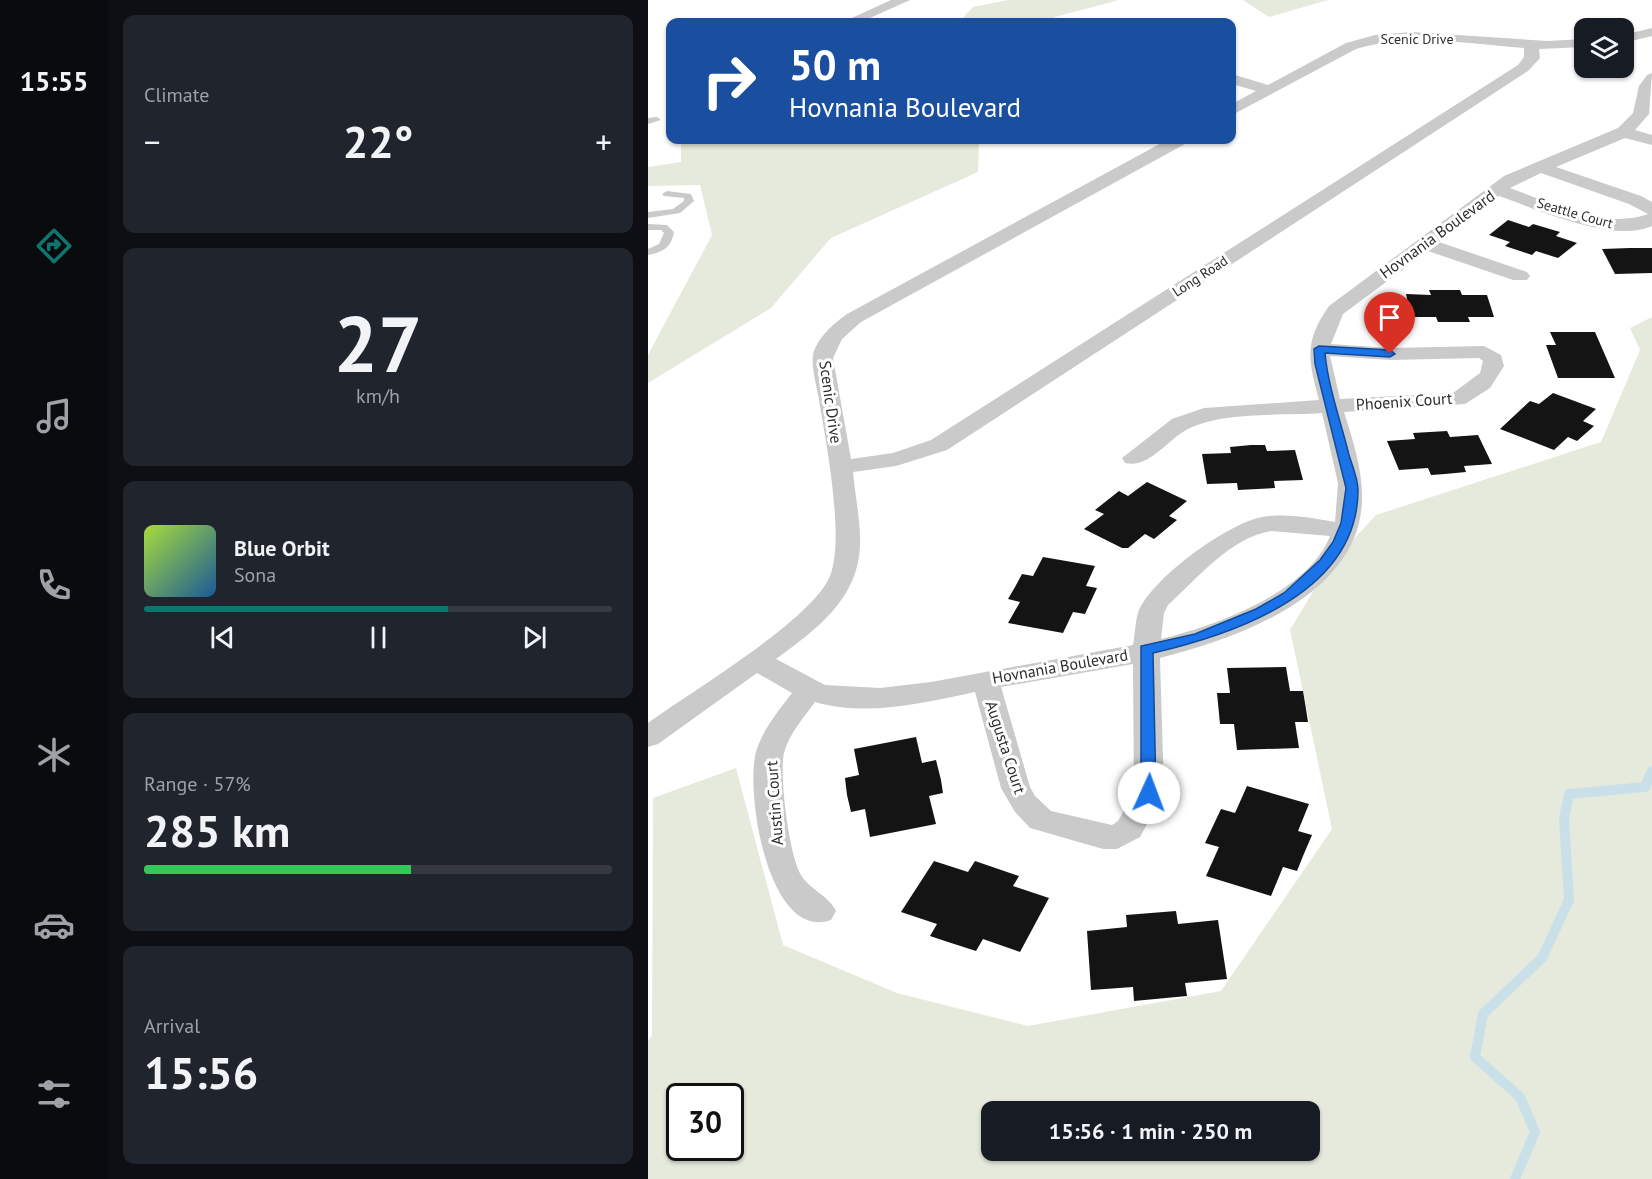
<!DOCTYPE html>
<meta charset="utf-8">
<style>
:root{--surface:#171b24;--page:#20242c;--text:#f1f3f6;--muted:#9ea1a6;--line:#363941;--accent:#0f766e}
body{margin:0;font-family:"PT Sans",sans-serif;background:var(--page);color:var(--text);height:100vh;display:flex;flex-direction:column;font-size:22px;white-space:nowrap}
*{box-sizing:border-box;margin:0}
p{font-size:20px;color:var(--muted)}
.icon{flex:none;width:33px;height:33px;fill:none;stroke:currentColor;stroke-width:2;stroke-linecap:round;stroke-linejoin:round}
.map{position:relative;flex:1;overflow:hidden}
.details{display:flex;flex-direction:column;gap:15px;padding:15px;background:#0d0f14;width:540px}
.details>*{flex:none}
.hud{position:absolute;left:18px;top:18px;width:570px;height:126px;border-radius:12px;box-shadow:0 2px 4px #0004;background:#1a4fa0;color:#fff;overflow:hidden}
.buttons{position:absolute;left:926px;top:18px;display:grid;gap:12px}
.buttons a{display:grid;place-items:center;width:60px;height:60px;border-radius:12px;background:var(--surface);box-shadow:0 2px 4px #0004;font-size:30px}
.speed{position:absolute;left:18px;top:1083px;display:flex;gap:12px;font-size:30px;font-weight:700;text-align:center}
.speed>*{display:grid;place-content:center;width:78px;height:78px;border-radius:50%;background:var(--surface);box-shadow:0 2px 4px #0004;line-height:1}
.speed .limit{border:3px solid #111;border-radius:9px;background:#fff;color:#111}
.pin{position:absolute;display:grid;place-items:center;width:51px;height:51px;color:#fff;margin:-62px -26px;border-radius:50% 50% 50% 0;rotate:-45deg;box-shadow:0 0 6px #0007}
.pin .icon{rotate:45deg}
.me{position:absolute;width:66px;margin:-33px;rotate:2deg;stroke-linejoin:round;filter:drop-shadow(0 0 4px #0008)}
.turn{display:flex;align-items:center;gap:21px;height:126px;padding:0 24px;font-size:27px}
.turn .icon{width:78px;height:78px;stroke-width:2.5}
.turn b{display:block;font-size:42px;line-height:51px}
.big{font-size:45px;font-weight:800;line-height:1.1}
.details .card{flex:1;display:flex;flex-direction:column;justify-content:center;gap:9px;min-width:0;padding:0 21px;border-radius:12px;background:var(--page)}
.details .dial{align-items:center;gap:0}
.dial b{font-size:78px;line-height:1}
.song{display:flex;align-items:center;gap:18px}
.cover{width:72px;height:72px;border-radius:9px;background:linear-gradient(135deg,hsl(80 70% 55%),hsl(210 70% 35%))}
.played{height:6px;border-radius:3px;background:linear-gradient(90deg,var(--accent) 65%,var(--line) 65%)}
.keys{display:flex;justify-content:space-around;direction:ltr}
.heat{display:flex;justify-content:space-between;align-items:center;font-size:33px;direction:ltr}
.charge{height:9px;border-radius:4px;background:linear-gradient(90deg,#34c759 57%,var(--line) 0)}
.trip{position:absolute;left:333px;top:1101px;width:339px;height:60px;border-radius:12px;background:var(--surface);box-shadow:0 2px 4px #0004;font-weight:800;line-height:60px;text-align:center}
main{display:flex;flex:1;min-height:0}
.tabs{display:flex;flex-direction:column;width:108px;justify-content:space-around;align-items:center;background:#090b0e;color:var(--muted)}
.tabs .icon{width:42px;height:42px}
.tabs .active{color:var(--accent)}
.tabs b{font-size:27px;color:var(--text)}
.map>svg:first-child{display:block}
.green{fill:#e5eadc;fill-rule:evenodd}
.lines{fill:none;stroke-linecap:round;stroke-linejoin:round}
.stream{stroke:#c9e0e9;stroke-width:10}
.building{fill:#141414}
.service{fill:#cacaca;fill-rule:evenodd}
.minor{fill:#cacaca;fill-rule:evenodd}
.route{fill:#1a73e8;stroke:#114b97;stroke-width:1.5}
.labels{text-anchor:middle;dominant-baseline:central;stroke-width:6;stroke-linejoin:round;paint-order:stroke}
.far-street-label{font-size:14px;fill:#2d2d2d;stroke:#fff}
.street-label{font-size:16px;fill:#2d2d2d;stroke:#fff}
</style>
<main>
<nav class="tabs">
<b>15:55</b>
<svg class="icon active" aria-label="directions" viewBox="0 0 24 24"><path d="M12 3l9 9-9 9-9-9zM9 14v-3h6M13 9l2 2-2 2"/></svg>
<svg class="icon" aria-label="music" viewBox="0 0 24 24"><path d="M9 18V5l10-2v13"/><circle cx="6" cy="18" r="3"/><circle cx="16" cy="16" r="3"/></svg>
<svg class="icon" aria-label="phone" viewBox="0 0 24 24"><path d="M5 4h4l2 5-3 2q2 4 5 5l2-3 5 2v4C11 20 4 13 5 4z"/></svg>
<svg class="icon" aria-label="climate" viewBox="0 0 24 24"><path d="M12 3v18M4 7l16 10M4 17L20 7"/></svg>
<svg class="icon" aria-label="car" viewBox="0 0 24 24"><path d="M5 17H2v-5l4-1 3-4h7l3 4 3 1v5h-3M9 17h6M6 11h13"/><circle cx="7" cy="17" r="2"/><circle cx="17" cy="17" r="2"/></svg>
<svg class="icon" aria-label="filters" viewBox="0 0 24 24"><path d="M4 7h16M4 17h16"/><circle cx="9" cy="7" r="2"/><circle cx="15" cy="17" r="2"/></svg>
</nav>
<section class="details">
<div class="card"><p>Climate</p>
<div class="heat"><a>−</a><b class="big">22°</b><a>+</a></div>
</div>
<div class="card dial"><b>27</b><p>km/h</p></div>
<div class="card">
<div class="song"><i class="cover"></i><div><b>Blue Orbit</b><p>Sona</p></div></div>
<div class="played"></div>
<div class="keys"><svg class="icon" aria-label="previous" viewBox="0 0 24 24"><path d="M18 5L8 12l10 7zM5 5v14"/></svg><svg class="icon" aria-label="pause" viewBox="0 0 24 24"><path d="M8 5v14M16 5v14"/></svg><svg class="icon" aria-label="next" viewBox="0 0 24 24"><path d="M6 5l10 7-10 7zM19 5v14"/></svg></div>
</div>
<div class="card"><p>Range · 57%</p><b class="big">285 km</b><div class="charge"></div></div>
<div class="card"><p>Arrival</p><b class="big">15:56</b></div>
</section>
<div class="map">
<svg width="1004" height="1179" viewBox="0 0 1004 1179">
<rect width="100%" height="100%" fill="#fff"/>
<g class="green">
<path d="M 360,0 L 471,0 L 407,17 L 402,22 L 311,22 L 325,7 Z"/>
<path d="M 595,0 L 680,0 L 621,17 Z"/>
<path d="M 33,140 L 331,140 L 330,172 L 183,238 L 123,308 L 0,383 L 0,355 L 64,235 L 52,185 L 0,186 L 0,167 L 33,162 Z"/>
<path d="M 1004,317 L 1004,1179 L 0,1179 L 0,1040 L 4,1036 L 5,798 L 88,768 L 135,945 L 249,993 L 380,1026 L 573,991 L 684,829 L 642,630 L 679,568 L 728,515 L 953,442 L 992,350 L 982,328 ZM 32,1096 L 82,1096 L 82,1148 L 32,1148 ZM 344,1112 L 662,1112 L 662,1150 L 344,1150 Z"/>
</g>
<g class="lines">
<path class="stream" d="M 867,1179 L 887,1132 L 872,1097 L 827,1057 L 835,1014 L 894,958 L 921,900 L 916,818 L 921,794 L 997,787 L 1004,771"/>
</g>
<g class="building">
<path d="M 860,220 L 881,227 L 885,224 L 912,232 L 908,236 L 929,243 L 910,258 L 888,251 L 884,255 L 857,246 L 862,242 L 841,235 Z"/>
<path d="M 982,248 L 1004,248 L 1004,273 L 967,274 L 954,249 Z"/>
<path d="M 781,290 L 812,290 L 814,295 L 839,295 L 846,317 L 820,317 L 822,322 L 790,322 L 788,317 L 763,317 L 758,294 L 783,295 Z"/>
<path d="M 902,332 L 947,332 L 967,378 L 910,378 L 898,345 L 908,345 Z"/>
<path d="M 905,393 L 948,409 L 935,421 L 946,426 L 929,441 L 920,437 L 906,450 L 852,429 L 882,401 L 891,404 Z"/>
<path d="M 799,431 L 802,437 L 830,435 L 844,464 L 816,466 L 818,472 L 797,474 L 783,475 L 780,468 L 751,470 L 739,441 L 767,439 L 765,433 Z"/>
<path d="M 603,445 L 617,445 L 619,451 L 647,450 L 655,480 L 626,481 L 627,488 L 590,490 L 589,483 L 559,484 L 554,454 L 583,453 L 582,447 Z"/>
<path d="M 499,482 L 539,501 L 521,516 L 529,520 L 506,539 L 497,534 L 480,548 L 474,548 L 436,529 L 456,514 L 447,510 L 471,491 L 480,496 Z"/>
<path d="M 395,557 L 447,566 L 438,586 L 449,588 L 437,614 L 425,612 L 415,633 L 360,623 L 372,602 L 360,599 L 367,587 L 374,574 L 385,576 Z"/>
<path d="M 638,667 L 642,691 L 655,691 L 658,709 L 660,722 L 647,722 L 651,748 L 589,750 L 586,724 L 572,724 L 569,693 L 582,693 L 579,668 Z"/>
<path d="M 268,737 L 274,763 L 288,760 L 293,780 L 295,793 L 281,796 L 288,824 L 222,837 L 217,809 L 203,812 L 199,795 L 197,778 L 211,775 L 206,749 Z"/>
<path d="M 599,786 L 661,804 L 650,831 L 664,835 L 655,856 L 649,871 L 635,867 L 623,896 L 558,876 L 571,847 L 557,843 L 573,809 L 587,813 Z"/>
<path d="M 286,861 L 320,872 L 327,861 L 371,876 L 365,886 L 401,898 L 372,952 L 335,939 L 328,951 L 300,942 L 282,936 L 289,924 L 253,912 Z"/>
<path d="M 528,911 L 530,924 L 570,920 L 579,979 L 537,983 L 539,996 L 486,1001 L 485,987 L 443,990 L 439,931 L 479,927 L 478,915 Z"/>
</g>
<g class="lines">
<g class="service">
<path d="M 0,118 L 9,117 L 13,120 L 0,124 Z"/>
<path d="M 19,191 L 43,194 L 46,201 L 32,213 L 0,218 L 0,212 L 25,209 L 36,201 L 36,198 L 16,196 L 14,194 Z"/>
<path d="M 0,224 L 19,225 L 26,232 C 23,248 15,252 0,255 L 0,249 L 11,244 L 16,233 L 13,230 L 0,230 Z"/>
</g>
<g class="minor">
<path d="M 243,0 L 262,0 L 213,22 L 195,22 Z"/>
<path d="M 1004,28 L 1004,36 L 975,43 L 975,35 Z"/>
<path d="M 764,32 L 899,41 L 936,39 L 936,47 L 891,49 L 892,58 L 880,71 L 299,450 L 248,466 L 205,472 C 207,496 213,522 212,546 C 210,599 168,630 128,659 L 177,685 L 232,688 L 283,682 L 485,645 C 487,635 487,623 490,613 C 501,580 580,523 614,517 C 638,513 663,518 687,522 L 690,483 L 674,413 C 635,416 575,411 540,429 C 520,439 501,469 477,463 L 474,458 L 524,419 L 556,408 L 671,400 C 660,360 656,341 681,306 L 856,176 L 970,128 L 985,113 L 991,86 L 999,75 L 1004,73 L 1001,114 L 987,130 L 1004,135 L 1004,145 L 977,138 L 908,167 L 993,196 L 1004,202 L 1004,226 C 966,244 889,209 851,196 L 791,242 L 879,272 L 882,276 L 879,280 L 865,280 L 780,251 L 695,314 L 683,344 L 742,348 L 836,346 L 853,355 L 856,366 L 842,388 L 817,404 L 696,412 C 705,441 715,470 714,501 C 711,596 588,639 512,658 L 516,793 L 492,837 L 469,849 L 455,849 L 382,828 L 367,812 L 353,788 L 327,692 C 275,703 219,717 167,702 C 156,717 141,734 136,753 C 131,775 141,855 153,875 C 162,890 180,895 188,911 L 183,920 C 120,942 97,792 108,752 C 114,731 130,711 144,693 L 109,673 L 10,744 L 0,747 L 0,723 C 43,692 164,620 182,576 C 197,538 178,442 171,400 C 169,387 163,368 165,355 C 169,338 185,324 199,314 L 519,140 L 539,140 L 537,144 L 213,322 L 194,339 L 185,358 L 203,459 L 245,453 L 283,440 L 870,65 L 876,57 L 876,48 C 821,44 762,33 708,49 L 584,115 L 584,104 L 608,91 L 584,84 L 584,74 L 620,85 L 698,43 L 727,35 ZM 893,173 L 981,204 L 1000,214 C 956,230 904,203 862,188 ZM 682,356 L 742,360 L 831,358 L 835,361 L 832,373 L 805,393 L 692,399 ZM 623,531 L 682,536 C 660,593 566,626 513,639 L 516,613 L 520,605 C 550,578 582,538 623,531 ZM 485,664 L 486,793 L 470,821 L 464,825 L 403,811 L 387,796 L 382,787 L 353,687 Z"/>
</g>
</g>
<path class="route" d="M 671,346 L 742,350 L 747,354 L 742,357 L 677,353 C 680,387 693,422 701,455 C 704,465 710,479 710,490 C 710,593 587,634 505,653 L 508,793 L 506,797 L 495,797 L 493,793 L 493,646 L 547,634 L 608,609 L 636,593 L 672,560 L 685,542 L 693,523 L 698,488 L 667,364 L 666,349 Z"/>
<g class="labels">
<g class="far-street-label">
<text x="769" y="39">Scenic Drive</text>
<text transform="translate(927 213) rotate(16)">Seattle Court</text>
<text transform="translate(552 276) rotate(-33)">Long Road</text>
</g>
<g class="street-label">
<text transform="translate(789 234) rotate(-36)">Hovnania Boulevard</text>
<text transform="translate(756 401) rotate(-4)">Phoenix Court</text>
<text transform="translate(183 402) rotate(82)">Scenic Drive</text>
<text transform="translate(412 666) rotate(-10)">Hovnania Boulevard</text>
<text transform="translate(358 747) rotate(72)">Augusta Court</text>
<text transform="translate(126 803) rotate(-94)">Austin Court</text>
</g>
</g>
</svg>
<div class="buttons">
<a><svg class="icon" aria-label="layers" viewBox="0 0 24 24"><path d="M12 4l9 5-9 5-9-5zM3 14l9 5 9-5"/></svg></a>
</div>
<div class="speed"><div class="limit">30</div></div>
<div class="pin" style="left:742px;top:354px;background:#d93025"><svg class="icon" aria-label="arrive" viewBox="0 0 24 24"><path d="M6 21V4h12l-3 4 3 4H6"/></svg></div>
<svg class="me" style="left:501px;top:793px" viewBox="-20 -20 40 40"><circle r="19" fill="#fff"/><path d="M0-13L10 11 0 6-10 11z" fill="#1a73e8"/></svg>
<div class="trip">15:56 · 1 min · 250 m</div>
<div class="hud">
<div class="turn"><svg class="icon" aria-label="right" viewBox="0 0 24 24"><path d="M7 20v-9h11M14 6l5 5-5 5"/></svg><div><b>50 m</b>Hovnania Boulevard</div></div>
</div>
</div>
</main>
